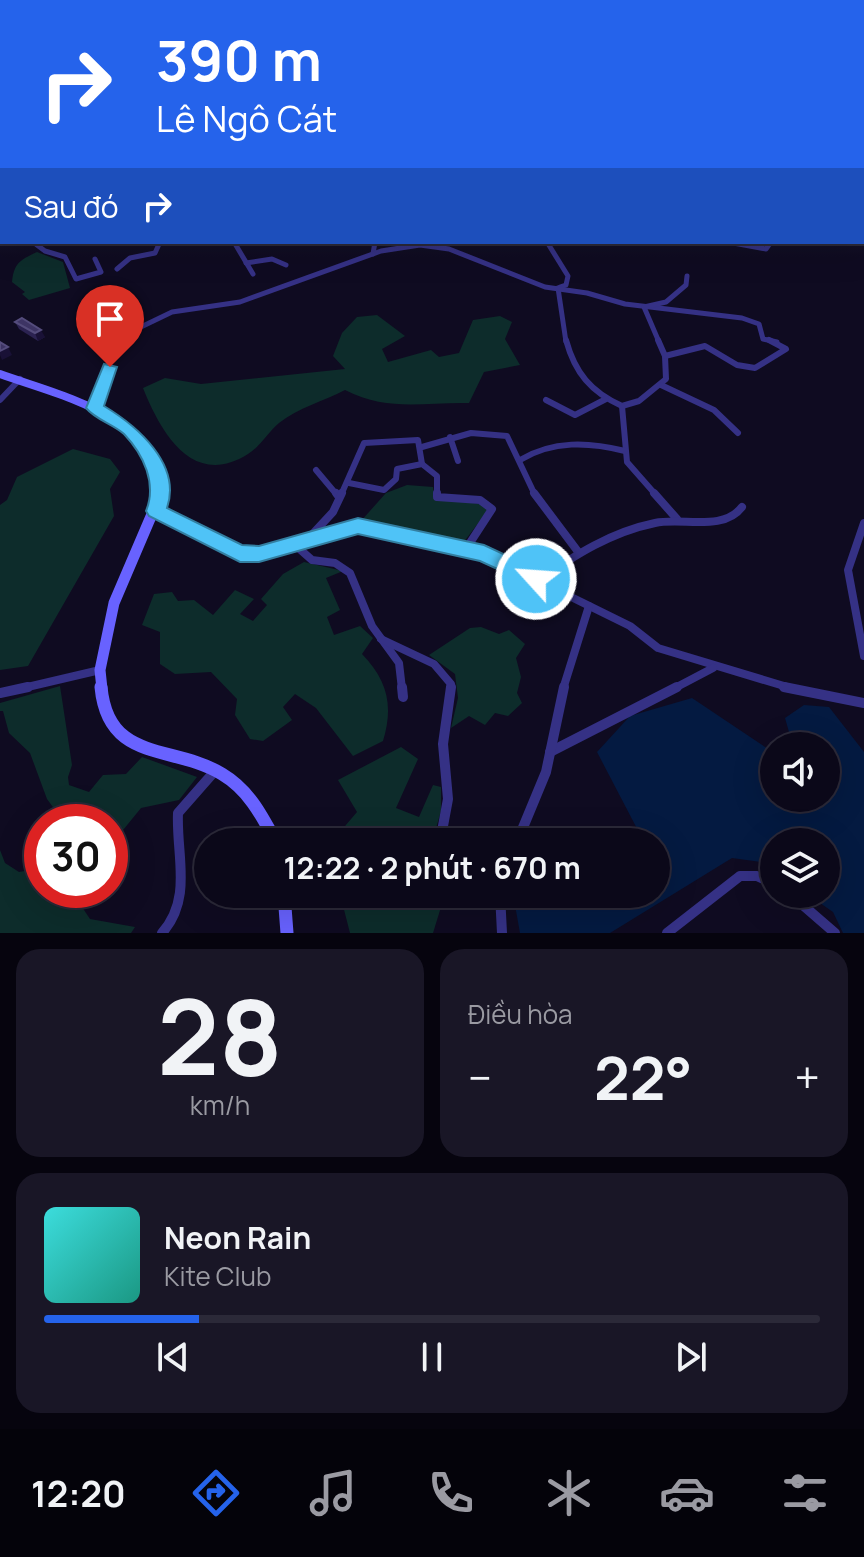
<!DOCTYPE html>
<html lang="vi">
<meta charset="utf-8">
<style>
:root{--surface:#0b0819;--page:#191626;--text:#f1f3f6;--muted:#9a9aa2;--line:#2b2938;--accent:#2563eb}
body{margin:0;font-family:Manrope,sans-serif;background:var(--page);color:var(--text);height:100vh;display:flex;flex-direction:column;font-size:30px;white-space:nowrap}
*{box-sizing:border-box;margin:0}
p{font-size:26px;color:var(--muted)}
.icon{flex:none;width:44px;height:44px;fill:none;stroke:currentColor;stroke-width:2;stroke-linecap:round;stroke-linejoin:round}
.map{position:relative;height:933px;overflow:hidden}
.sheet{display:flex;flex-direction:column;gap:16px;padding:16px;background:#06040e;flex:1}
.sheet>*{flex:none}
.top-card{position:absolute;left:0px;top:0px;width:864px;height:244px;box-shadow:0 8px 32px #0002,0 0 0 2px var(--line);background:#2563eb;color:#fff;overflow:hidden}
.buttons{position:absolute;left:760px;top:732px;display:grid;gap:16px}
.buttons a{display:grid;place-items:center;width:80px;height:80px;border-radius:50%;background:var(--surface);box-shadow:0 8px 32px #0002,0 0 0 2px var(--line);font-size:40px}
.speed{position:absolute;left:24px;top:804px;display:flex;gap:16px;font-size:40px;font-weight:700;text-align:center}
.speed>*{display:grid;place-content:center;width:104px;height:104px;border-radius:50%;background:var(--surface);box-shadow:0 8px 32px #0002,0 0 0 2px var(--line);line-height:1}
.speed .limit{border:12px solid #d22;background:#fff;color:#111}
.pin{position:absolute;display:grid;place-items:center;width:68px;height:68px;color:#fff;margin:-82px -34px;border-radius:50% 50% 50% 0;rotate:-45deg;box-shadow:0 0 8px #0007}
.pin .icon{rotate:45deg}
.me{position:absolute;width:88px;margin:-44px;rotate:296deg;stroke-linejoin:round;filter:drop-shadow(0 0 6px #0008)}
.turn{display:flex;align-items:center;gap:28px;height:168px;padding:0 24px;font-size:36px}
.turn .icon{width:104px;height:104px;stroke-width:2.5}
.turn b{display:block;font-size:56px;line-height:68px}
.then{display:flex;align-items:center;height:76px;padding:0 24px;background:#0003;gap:16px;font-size:30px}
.big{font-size:60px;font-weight:700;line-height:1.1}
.sheet .widget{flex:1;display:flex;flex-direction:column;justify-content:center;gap:12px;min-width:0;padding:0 28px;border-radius:24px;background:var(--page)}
.sheet .dial{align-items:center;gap:0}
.dial b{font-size:104px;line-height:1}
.song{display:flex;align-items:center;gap:24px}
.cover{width:96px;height:96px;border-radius:12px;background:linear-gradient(135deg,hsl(180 70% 55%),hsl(170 70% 35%))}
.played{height:8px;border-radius:4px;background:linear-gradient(90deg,var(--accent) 20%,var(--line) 20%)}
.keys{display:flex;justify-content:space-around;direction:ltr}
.heat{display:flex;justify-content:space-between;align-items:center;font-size:44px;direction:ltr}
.sheet .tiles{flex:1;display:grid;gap:16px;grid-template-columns:1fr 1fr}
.widget:last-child{grid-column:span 2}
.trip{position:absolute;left:194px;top:828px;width:476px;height:80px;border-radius:40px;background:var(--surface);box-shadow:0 8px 32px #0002,0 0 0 2px var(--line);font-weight:700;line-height:80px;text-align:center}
.tab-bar{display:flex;height:128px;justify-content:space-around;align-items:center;background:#04030a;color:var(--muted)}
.tab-bar .icon{width:56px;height:56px}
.tab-bar .current{color:var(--accent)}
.tab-bar b{font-size:36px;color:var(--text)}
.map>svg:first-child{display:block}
.green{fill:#0d2c2b}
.water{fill:#041a41}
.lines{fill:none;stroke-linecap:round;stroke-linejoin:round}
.street-far3{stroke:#353185;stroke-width:5}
.street-far2{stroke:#353185;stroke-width:6}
.street-far1{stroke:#353185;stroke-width:8}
.street{stroke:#353185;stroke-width:10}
.secondary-far2{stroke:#6862ff;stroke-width:8}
.secondary-far1{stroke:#6862ff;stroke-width:11}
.secondary{stroke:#6862ff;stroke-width:13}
.highway{fill:#ff469d;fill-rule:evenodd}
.wall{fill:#2b2251}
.shaded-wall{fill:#191136}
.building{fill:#3d3464;stroke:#544c7c;stroke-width:2}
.route{fill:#4fc3f7;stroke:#337fa1;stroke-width:2}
</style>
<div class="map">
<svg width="864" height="933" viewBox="0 0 864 933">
<rect width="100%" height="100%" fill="#0f0b21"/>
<g class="green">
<path d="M 37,252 L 63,262 L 70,288 L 29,300 L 22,294 L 25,292 L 12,282 C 14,263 20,260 37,252 Z"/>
<path d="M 377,315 L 405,336 L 382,349 L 388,362 L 431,350 L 439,357 L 459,353 L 473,320 L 500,316 L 512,322 L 505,339 L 520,365 L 484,372 L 469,403 C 423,402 388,412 345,390 C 324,401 298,408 279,423 C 268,432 260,447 248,454 C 193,489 161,433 143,388 L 165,378 L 201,384 L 345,369 L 333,356 L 342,333 L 357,317 Z"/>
<path d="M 73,449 L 110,459 L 120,472 L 110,489 L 114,516 L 28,666 L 0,670 L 0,505 L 7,500 L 17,477 Z"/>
<path d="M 407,485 L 433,487 L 435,499 L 482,504 L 489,509 L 463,543 L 361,521 L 386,493 Z"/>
<path d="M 304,562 L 343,571 L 326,578 L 340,610 L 327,617 L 334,635 L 360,626 L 373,638 L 362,654 C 387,680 394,705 383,741 L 353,756 L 316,708 L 295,694 L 283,707 L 292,720 L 263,741 L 250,739 L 235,715 L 237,699 L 211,672 L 175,674 L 160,664 L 160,632 L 142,625 L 154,594 L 172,592 L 178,601 L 194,600 L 213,615 L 235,590 L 254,599 L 240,614 L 253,621 L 267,605 L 261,599 L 283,574 Z"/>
<path d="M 481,627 L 499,634 L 509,630 L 525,644 L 516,658 L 521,677 L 517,693 L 522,703 L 508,716 L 495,713 L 485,725 L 469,716 L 451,728 L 458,698 L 455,674 L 429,655 L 470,628 Z"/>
<path d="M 60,686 L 72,765 L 68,777 L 69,785 L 89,792 L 103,775 L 126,774 L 142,757 L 197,777 L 179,800 L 141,808 L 110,846 L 110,822 L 64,822 L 47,799 L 30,753 L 9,733 L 3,711 L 0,711 L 0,703 Z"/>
<path d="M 401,747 L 418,759 L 396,808 L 419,817 L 433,785 L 441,787 L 441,811 L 432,842 L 342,842 L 340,832 L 357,812 L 338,780 Z"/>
<path d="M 0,850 L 5,863 L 19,872 L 36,869 L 42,861 L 42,890 L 81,890 L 76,898 L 90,919 L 135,927 L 131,933 L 0,933 Z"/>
<path d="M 340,894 L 445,894 L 433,933 L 350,933 Z"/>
</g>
<path class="water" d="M 692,698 L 774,753 L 774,798 L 826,798 L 826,746 L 793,746 L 785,718 L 804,705 L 829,707 L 864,752 L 864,933 L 843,933 L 833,912 L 807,894 L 826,894 L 826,842 L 774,842 L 774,871 L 761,862 L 732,858 L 610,933 L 520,933 L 513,894 L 656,894 L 656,842 L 644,842 L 597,752 L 630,716 Z"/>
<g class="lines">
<g class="street-far3">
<path d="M 33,242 L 45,251 L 65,257 L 76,279 L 101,272 L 95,259"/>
<path d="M 234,242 L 253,274"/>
<path d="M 547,242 L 568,276 L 566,285 L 560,287"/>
<path d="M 728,242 L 766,249 L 771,242"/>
<path d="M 861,242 L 864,243"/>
<path d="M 373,254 L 375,242"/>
<path d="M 246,263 L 272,259 L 286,265"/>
<path d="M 117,269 L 130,258 L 155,253 L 160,242"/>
<path d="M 558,288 L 566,342"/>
<path d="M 102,312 L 113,312 L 114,323 L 125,332"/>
<path d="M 117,342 L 118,338 L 172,312 L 240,302 L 381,251 L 420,245 L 449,249 L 545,287 L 587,293 L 625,304 L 742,318 L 759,324 L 763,339 L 777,342"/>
<path d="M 659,342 L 644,307 L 666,302 L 686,285 L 687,276"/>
</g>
<g class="street-far2">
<path d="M 566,340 C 575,373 591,392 622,406 L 639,401 L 666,379 L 665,356 L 658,340"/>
<path d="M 665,356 L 705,346 L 737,365 L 755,368 L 786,349 L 769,340"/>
<path d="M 661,385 L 714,410 L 738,433"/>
<path d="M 0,400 L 20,379"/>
<path d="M 546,400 L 575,415 L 606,399"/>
<path d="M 622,406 L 627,462 L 656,495"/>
<path d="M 95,408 L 117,340"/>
<path d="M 450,437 L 458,461"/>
<path d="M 422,447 L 471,433 L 507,436 L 535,495"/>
<path d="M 520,460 C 553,440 589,442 625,451"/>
<path d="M 316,470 L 337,495"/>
<path d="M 349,483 L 384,490 L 396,479 L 397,469 L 422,464 L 437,476 L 437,495"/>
<path d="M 341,495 L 364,443 L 418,440 L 422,464"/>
</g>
<g class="street-far1">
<path d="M 336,493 L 339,497"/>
<path d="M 437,493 L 437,497 L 480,500 L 492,509 L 466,549"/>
<path d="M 534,493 L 579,553"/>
<path d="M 654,493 L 677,519"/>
<path d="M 156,511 L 240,553 L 259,554 L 358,526 L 484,554 L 630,626 L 658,648 L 794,689"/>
<path d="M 864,523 L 848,570 L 864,656"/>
<path d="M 307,540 L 333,512 L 342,493"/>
<path d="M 295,545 L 312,560 L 335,563 L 350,573 L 372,626 L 399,663 L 402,689"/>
<path d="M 539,580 C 575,555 611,532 655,523 C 682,517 723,532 742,507"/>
<path d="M 381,639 L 434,664 L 451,684 L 450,689"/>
<path d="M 19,689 L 100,670"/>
<path d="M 563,689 L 589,606"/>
<path d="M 673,689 L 713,668"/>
</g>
<g class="street">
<path d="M 402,687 L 403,697"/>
<path d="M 784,687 L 864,703"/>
<path d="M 0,693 L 28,687"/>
<path d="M 550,752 L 677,687"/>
<path d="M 440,842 L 448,799 L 443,744 L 451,687"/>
<path d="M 517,842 L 546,772 L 564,687"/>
<path d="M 500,894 L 502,933"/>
<path d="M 790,894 L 835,933"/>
<path d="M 162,933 C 193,898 176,855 178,813 L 214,772"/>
<path d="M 667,933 L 740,876 L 757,876 L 774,884"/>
</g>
<path class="secondary-far2" d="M 0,374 C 64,397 153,414 161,495"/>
<path class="secondary-far1" d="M 102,689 L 100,670 L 114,603 L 161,493"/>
<g class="secondary">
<path d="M 101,687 C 108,763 172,744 222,774 C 249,790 262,816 276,842"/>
<path d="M 284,894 L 287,933"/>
</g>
<rect class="highway" x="0" y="230" width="2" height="5"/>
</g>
<path class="wall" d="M 15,322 L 45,337 L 38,341 L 19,329 Z"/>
<g class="shaded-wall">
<path d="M 41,330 L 45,337 L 38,341 L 35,333 Z"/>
<path d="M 8,347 L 12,355 L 2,360 L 0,355 L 0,351 Z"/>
</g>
<g class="building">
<path d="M 22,318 L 41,330 L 35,333 L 15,322 Z"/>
<path d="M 0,342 L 8,347 L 0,351 Z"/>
</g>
<linearGradient id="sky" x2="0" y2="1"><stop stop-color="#080612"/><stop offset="0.49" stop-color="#31344e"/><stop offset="1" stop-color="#31344e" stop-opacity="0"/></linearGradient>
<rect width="864" height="257" fill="url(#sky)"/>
<path class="route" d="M 104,364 L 117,367 L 104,406 C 137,426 182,464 167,508 L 242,545 L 259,546 L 358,518 L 484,545 L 544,573 L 547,579 L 536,587 L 480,561 L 358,534 L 259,562 L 240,562 L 149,516 L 146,511 C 157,484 144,455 124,434 C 113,424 96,420 86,408 Z"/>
</svg>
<div class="buttons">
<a><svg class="icon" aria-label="sound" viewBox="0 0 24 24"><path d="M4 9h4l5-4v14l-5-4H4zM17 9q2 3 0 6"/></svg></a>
<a><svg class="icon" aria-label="layers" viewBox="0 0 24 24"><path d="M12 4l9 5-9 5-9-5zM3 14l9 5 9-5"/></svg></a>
</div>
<div class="speed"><div class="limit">30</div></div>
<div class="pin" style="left:110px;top:367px;background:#d93025"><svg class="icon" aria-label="arrive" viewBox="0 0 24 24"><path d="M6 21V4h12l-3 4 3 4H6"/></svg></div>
<svg class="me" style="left:536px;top:579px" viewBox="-20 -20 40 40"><circle r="17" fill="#4fc3f7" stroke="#fff" stroke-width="3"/><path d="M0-11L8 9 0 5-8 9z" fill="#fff"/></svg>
<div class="trip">12:22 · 2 phút · 670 m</div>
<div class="top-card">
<div class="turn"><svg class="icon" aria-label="right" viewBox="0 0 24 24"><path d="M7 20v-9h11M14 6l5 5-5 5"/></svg><div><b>390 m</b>Lê Ngô Cát</div></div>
<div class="then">Sau đó<svg class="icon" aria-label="right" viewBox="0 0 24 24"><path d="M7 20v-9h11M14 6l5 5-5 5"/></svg></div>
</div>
</div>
<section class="sheet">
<div class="tiles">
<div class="widget dial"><b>28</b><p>km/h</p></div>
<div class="widget"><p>Điều hòa</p>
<div class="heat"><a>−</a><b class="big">22°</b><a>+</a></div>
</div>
<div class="widget">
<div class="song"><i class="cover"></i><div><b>Neon Rain</b><p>Kite Club</p></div></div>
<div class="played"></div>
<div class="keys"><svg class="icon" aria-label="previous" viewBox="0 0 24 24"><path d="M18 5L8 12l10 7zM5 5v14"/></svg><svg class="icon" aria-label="pause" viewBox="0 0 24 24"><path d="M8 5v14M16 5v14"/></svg><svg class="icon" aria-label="next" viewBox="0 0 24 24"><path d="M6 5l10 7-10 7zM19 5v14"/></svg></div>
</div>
</div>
</section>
<nav class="tab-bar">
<b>12:20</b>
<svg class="icon current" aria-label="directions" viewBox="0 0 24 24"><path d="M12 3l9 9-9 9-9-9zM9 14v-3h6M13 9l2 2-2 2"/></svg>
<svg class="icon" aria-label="music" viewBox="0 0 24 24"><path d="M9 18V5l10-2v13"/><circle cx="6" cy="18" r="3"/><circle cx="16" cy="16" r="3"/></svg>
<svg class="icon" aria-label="phone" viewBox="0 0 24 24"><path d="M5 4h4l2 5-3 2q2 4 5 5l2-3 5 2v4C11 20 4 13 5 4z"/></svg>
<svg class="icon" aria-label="climate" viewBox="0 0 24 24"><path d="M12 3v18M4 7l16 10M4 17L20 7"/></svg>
<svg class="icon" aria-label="car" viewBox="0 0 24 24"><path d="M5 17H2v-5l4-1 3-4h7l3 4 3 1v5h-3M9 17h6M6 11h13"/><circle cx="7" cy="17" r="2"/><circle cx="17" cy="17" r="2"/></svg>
<svg class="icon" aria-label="filters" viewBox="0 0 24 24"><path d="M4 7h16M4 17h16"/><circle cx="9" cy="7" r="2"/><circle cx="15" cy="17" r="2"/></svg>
</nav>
